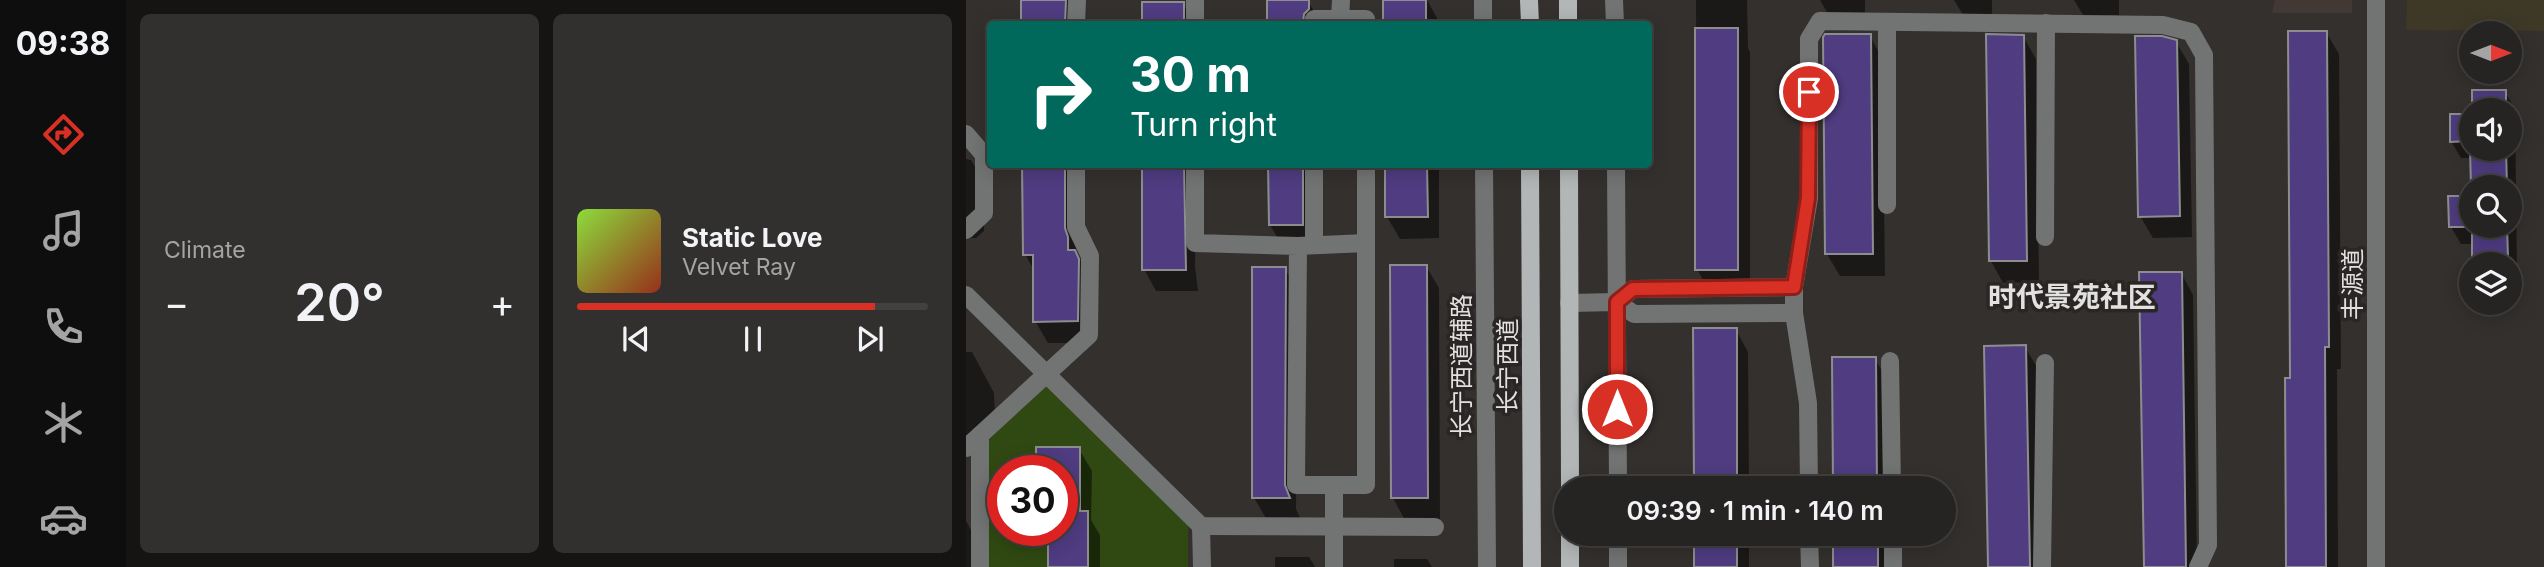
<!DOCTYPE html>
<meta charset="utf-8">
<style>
:root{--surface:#262422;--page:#32302f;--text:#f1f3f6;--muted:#a4a4a5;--line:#424140;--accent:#d93025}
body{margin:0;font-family:Inter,"Noto Sans SC",sans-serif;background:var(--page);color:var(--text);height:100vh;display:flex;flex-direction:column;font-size:26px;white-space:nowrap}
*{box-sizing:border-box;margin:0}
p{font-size:23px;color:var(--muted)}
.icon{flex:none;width:38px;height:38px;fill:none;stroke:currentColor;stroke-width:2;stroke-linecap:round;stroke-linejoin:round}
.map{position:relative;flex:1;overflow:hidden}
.panel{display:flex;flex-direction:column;gap:14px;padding:14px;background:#151413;width:840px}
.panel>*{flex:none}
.top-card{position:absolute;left:21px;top:21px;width:665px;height:147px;border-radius:7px;box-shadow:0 4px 18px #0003,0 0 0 2px var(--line);background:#00695c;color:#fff;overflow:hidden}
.needle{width:46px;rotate:90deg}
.buttons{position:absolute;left:1493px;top:21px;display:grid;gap:14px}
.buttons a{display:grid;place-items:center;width:63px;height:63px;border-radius:50%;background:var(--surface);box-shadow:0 4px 18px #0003,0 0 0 2px var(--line);font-size:35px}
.speed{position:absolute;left:21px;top:455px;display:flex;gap:14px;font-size:35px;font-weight:700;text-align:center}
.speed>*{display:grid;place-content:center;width:91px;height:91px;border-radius:50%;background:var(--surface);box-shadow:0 4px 18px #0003,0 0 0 2px var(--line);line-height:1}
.speed .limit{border:10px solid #d22;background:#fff;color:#111}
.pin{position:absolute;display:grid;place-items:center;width:60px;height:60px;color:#fff;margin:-30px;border:4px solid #fff;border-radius:50%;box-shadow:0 2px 7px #0007}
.me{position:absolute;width:77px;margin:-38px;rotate:0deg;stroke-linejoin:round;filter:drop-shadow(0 0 5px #0008)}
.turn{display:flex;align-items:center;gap:24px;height:147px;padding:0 28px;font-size:32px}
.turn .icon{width:91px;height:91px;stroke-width:2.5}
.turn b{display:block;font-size:49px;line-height:60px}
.big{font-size:52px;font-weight:600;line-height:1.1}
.panel .tile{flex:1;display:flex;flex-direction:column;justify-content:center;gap:10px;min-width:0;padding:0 24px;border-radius:10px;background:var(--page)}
.song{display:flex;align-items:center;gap:21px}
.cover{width:84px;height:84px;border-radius:10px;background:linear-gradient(135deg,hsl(90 70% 55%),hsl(10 70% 35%))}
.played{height:7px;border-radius:4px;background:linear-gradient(90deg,var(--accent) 85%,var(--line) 85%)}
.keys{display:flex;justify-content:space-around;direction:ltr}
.heat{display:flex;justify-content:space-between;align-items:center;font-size:38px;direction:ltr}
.panel .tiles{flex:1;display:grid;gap:14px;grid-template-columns:repeat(2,1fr)}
.trip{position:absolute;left:588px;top:476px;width:402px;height:70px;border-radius:35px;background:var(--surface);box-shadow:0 4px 18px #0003,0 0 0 2px var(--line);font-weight:600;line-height:70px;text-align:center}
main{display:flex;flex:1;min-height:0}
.dock{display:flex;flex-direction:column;width:126px;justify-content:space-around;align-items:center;background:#0f0e0e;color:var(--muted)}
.dock .icon{width:49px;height:49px}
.dock .selected{color:var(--accent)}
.dock b{font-size:32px;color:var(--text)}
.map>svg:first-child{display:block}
.built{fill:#423935}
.education{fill:#3e3826}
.green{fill:#304912;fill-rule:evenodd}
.shadow{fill:#0007}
.building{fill:#4f3c81;stroke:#8d8d90;stroke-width:2}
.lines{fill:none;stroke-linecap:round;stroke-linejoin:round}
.minor{stroke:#727373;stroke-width:18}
.major{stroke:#b2b6b6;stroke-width:18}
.route-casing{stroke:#8d1f18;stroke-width:18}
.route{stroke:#d93025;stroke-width:12}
.labels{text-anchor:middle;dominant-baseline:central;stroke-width:7;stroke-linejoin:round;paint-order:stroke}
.street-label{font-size:24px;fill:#e3e1e0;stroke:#292625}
.quarter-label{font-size:28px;font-weight:bold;fill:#e3e1e0;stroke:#292625}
</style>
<main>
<nav class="dock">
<b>09:38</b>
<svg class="icon selected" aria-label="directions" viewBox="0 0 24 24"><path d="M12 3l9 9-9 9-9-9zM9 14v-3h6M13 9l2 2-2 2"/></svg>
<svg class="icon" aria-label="music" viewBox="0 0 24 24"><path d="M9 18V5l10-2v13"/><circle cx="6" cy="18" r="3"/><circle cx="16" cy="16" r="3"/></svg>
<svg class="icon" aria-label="phone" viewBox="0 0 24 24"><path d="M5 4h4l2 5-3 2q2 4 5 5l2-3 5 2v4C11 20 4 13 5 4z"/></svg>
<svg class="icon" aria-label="climate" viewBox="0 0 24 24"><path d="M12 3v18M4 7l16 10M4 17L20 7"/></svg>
<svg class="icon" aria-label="car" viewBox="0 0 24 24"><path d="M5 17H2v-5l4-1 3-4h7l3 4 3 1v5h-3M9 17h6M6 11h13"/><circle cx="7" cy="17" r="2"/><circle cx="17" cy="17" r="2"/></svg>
</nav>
<section class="panel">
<div class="tiles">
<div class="tile"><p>Climate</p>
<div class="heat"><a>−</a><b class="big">20°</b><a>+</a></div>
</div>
<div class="tile">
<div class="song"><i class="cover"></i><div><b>Static Love</b><p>Velvet Ray</p></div></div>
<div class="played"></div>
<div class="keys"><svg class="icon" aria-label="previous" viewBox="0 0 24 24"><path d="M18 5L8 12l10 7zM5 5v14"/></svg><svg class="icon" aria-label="pause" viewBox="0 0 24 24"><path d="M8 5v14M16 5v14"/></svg><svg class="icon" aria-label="next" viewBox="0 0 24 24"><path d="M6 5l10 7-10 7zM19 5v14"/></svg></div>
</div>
</div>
</section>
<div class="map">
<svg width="1578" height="567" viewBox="0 0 1578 567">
<rect width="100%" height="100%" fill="#33302e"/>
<path class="built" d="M 1309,0 L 1386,0 L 1386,13 L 1306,13 Z"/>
<path class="education" d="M 1441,0 L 1578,0 L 1578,31 L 1440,30 Z"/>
<path class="green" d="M 78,383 L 222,525 L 222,567 L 23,567 L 23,440 ZM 37,471 L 96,471 L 96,530 L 37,530 Z"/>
<g class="shadow">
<path d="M 57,0 L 103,0 L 112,24 L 57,24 Z"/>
<path d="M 419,0 L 461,0 L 471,18 L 471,24 L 419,24 Z"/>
<path d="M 730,0 L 781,0 L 782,48 L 784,52 L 784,291 L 743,291 L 731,269 Z"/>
<path d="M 854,0 L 899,0 L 899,16 L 863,16 Z"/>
<path d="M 988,0 L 1026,0 L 1026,15 L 997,15 Z"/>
<path d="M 1108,0 L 1153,0 L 1153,15 L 1117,15 Z"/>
<path d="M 303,1 L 342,1 L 355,24 L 303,24 Z"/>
<path d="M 178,4 L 217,4 L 229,24 L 178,24 Z"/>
<path d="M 1360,32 L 1373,54 L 1375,369 L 1371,369 L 1372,567 L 1322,567 Z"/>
<path d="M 904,36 L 916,58 L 919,276 L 874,276 L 861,254 Z"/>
<path d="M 1057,36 L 1070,59 L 1073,282 L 1037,283 L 1025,261 Z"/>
<path d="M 1210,42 L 1223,64 L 1226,237 L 1187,238 L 1174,216 Z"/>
<path d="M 1507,92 L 1539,92 L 1549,109 L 1551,273 L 1544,273 L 1544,264 L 1512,264 L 1508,257 L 1508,244 L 1495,244 L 1485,227 L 1505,198 L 1505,226 L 1544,226 L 1544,187 L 1507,187 L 1506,158 L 1495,158 L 1485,141 L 1505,116 L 1505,149 L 1544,149 L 1544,110 L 1508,110 Z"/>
<path d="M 0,159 L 5,160 L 18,183 L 18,231 L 10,238 L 0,238 Z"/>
<path d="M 58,164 L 113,164 L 110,187 L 110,251 L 121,274 L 124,343 L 82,343 L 69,321 L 69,272 L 59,254 Z"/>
<path d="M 178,164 L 231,164 L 229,266 L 232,291 L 190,291 L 178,269 Z"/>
<path d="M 304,164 L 356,164 L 348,247 L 317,247 L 304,225 Z"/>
<path d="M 420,164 L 473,164 L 473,238 L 434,239 L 421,217 Z"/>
<path d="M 460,266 L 473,288 L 474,519 L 439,520 L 427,498 Z"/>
<path d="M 319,269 L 332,291 L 330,509 L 335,520 L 301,520 L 288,498 Z"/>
<path d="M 1215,273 L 1227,295 L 1231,567 L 1179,567 Z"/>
<path d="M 729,330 L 770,330 L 782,352 L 783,488 L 729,488 Z"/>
<path d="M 1059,347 L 1072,369 L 1075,567 L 1023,567 Z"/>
<path d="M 0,352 L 6,352 L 28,393 L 29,419 L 2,439 L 0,435 Z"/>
<path d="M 867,359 L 909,359 L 922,381 L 923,488 L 868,488 Z"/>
<path d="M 113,449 L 126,471 L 125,520 L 134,535 L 134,567 L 84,567 L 82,530 L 96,530 Z"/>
<path d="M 0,521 L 10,539 L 14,567 L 0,567 Z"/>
<rect x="730" y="534" width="53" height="33"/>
<rect x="869" y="534" width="54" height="33"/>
<path d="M 309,557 L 343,557 L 349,567 L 309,567 Z"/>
<path d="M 428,559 L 461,559 L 466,567 L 428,567 Z"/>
</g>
<g class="building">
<path d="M 55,0 L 100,0 L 99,24 L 55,24 Z"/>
<path d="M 301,0 L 343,0 L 343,9 L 338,14 L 337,24 L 301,24 Z"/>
<rect x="417" y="0" width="43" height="24"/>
<rect x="176" y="2" width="42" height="22"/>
<rect x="729" y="28" width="43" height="242"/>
<path d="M 1322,31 L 1361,31 L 1363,347 L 1359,347 L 1360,567 L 1320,567 L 1319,378 L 1324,378 Z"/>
<path d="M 859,34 L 905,34 L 907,254 L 859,254 L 857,37 Z"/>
<path d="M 1020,34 L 1058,35 L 1061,261 L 1023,261 Z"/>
<path d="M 1169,36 L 1196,36 L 1211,40 L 1214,216 L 1172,217 Z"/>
<rect x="1506" y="90" width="34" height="20"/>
<path d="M 1484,114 L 1505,114 L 1505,141 L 1484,142 Z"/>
<path d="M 1504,149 L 1540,149 L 1541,187 L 1505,187 Z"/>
<path d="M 56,164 L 99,164 L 99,228 L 102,237 L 102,250 L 109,250 L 113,259 L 112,321 L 67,322 L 67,255 L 57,255 Z"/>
<path d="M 176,164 L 218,164 L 220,270 L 176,270 Z"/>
<path d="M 302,164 L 337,164 L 337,225 L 303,225 Z"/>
<path d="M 419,164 L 461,164 L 462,217 L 419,217 Z"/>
<path d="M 1482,196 L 1505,196 L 1505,227 L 1483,227 Z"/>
<path d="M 1506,226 L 1541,226 L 1542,257 L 1506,257 Z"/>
<path d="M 424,265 L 461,265 L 462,498 L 425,498 Z"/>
<path d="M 286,267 L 320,267 L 319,485 L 324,498 L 286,498 Z"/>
<path d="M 1173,272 L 1216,272 L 1220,567 L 1178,567 Z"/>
<path d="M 727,328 L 771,328 L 771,488 L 728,488 Z"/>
<path d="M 1060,345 L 1064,567 L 1022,567 L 1018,346 Z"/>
<path d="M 866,357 L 910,357 L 911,488 L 867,488 Z"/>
<path d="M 70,447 L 114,447 L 114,511 L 122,511 L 122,567 L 82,567 L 82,530 L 96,530 L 96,471 L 70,471 Z"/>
<rect x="728" y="534" width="43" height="33"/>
<rect x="867" y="534" width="45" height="33"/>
</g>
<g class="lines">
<g class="minor">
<path d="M 229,0 L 229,24"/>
<path d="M 517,0 L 517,24"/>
<path d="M 648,0 L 649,24"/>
<path d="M 1410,0 L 1410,567"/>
<path d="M 374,19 L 375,0"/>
<path d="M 921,22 L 921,205"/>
<path d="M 110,24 L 111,0"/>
<path d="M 348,24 L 348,19 L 400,19 L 400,24"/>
<path d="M 0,134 L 18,155 L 18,213 L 0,230"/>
<path d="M 229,164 L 229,243 L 332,246 L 400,243 L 400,485 L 330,485 L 332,246"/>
<path d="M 518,164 L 521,567"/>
<path d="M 650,164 L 652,488"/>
<path d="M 1079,237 L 1080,23"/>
<path d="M 400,243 L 400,164"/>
<path d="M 348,245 L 348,164"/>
<path d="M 0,295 L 235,526 L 469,527"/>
<path d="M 651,302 L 667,289 L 828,287"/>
<path d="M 603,303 L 651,302 L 668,314 L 828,313"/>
<path d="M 924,361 L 926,488"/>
<path d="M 14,435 L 14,567"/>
<path d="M 0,448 L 123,335 L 124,256 L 110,227 L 110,164"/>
<path d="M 368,485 L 368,567"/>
<path d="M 843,488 L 842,403 L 828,313 L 828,287 L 843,198 L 843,39 L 854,21 L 1197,25 L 1225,32 L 1238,55 L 1242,545 L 1232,567"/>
<path d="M 235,526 L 236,567"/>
<path d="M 652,534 L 652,567"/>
<path d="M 843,534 L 844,567"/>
<path d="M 927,534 L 927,567"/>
<path d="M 1076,567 L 1079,363"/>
</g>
<g class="major">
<path d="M 563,0 L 564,24"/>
<path d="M 602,0 L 602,24"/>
<path d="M 564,164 L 566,567"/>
<path d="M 603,164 L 604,488"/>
<path d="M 604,534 L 604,567"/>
</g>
</g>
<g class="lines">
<defs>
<path id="route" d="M 651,409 L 651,302 L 667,289 L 828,287 L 842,198 L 843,92"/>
</defs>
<use href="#route" class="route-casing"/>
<use href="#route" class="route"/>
</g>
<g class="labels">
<g class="street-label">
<text transform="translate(1386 284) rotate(-90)">丰源道</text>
<text transform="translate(495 366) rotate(-90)">长宁西道辅路</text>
<text transform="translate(541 366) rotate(-90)">长宁西道</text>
</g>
<g class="quarter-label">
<text x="1106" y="297">时代景苑社区</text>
</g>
</g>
</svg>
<div class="buttons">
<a><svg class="needle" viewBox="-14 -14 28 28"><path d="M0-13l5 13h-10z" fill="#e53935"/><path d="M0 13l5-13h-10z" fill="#a4a4a5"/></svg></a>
<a><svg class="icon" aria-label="sound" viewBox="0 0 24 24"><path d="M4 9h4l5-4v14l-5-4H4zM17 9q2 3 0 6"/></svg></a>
<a><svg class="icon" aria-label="search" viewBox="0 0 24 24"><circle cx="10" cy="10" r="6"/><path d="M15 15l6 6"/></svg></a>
<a><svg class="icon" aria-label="layers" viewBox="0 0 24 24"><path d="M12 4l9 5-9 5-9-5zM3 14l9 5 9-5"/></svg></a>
</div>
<div class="speed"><div class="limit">30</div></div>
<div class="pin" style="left:843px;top:92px;background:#d93025"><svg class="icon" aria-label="arrive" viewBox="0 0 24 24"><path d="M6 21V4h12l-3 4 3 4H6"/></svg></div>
<svg class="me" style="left:651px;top:409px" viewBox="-20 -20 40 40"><circle r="17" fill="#d93025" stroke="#fff" stroke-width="3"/><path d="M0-11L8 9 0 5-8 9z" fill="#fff"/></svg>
<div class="trip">09:39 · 1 min · 140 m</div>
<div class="top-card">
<div class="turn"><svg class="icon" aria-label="right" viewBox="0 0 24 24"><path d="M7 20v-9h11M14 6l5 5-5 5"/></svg><div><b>30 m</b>Turn right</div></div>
</div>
</div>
</main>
